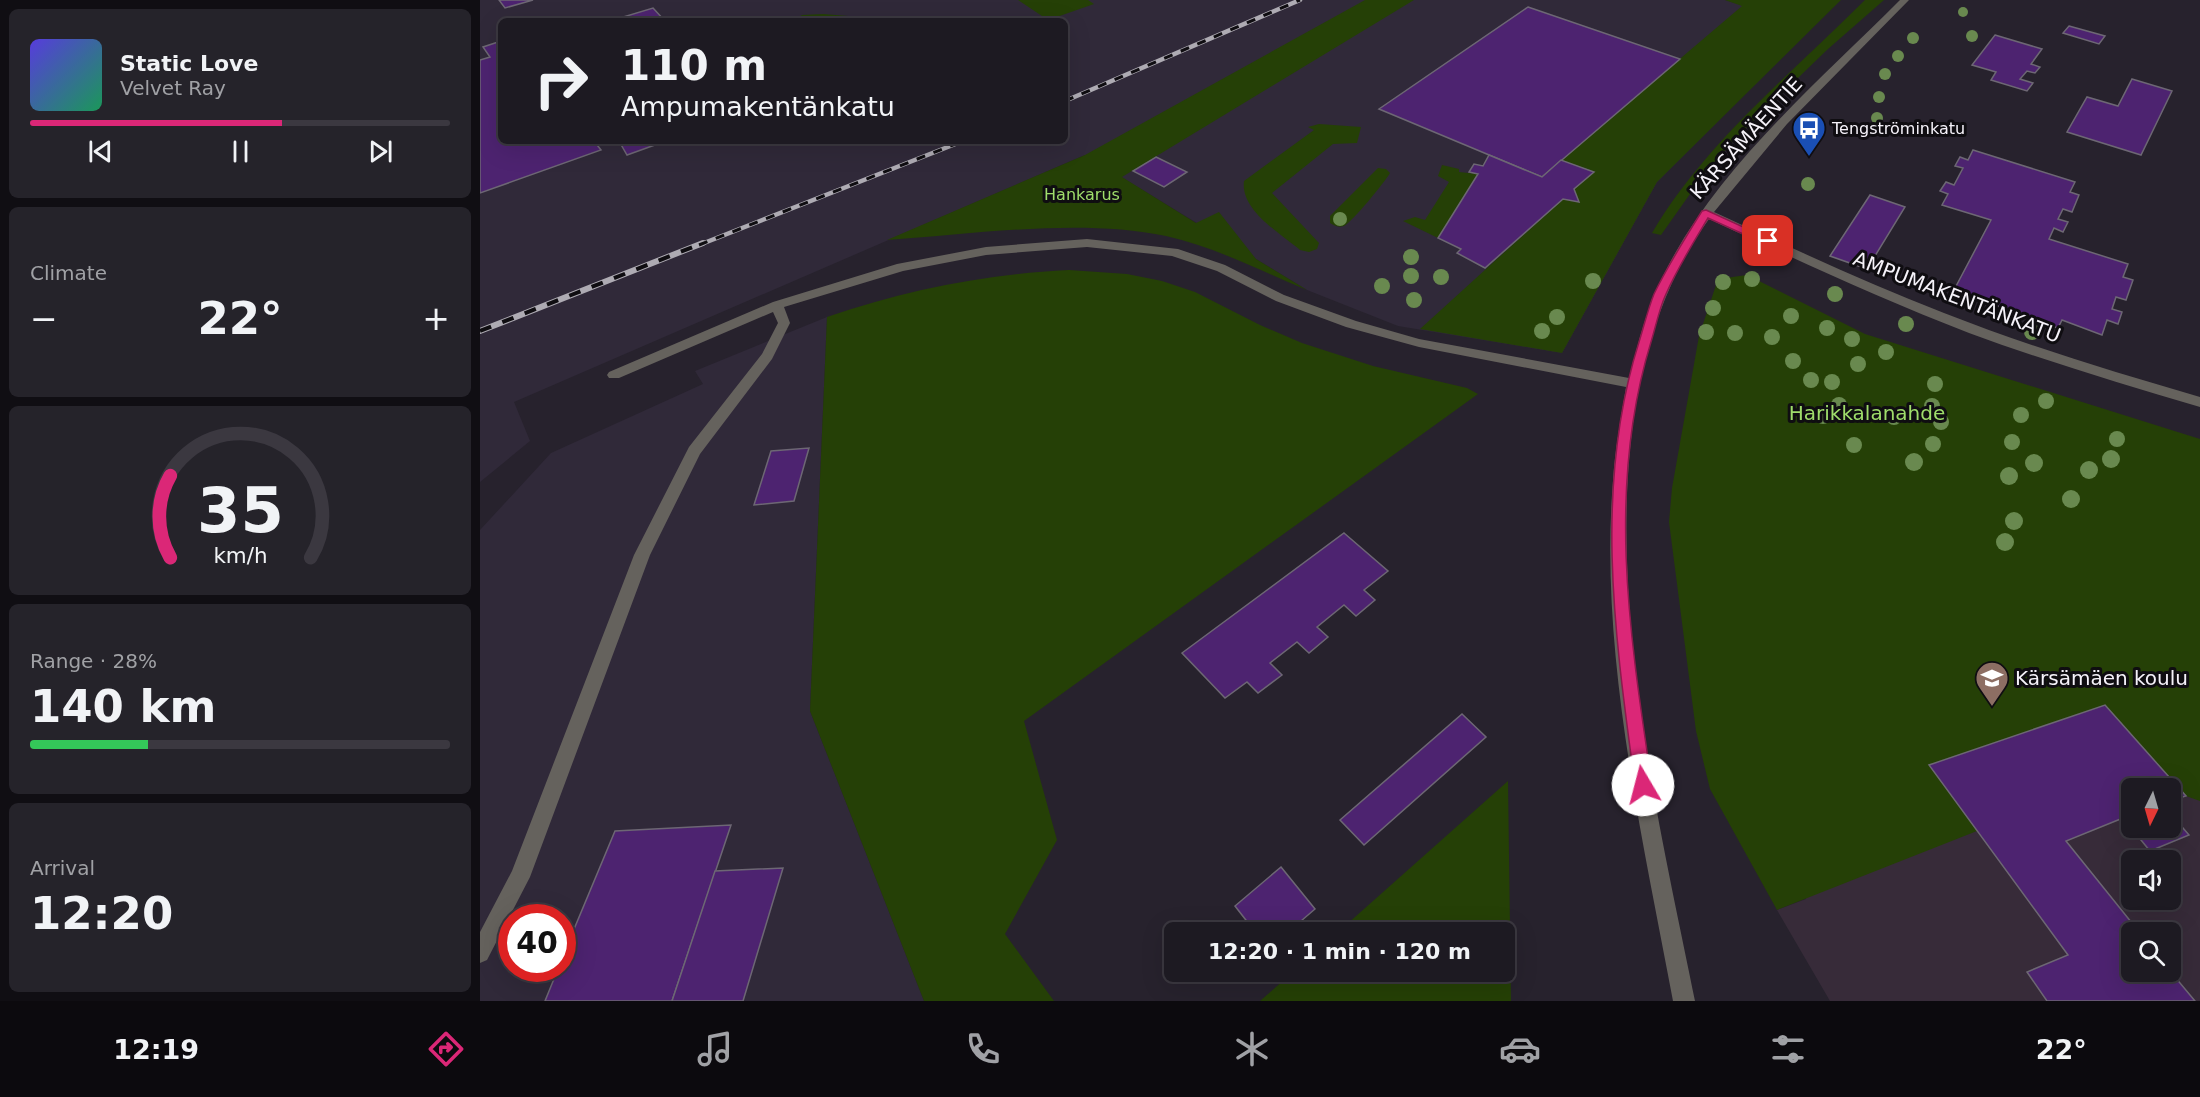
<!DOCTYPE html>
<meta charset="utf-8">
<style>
:root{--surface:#1d1a22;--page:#25232a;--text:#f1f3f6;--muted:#a0a1a5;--line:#3b3840;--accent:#db2777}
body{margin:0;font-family:"DejaVu Sans",sans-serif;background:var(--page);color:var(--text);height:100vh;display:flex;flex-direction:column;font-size:22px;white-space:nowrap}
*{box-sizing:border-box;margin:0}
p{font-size:20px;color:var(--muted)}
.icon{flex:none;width:33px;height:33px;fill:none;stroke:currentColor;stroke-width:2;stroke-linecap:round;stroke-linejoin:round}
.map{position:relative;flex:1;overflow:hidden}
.details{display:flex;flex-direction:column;gap:9px;padding:9px;background:#100e13;width:480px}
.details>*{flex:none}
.guide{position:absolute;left:18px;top:18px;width:570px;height:126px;border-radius:9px;box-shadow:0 6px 24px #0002,0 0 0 2px var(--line);background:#1d1a22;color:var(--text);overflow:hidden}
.needle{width:39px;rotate:185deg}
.buttons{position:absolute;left:1641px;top:778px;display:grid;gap:12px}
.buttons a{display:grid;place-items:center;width:60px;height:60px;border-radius:9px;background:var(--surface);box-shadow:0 6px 24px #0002,0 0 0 2px var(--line);font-size:30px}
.speed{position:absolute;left:18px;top:904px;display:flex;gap:12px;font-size:30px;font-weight:700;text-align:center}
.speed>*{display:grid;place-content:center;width:78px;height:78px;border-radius:50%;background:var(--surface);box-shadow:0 6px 24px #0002,0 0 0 2px var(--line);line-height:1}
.speed .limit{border:9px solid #d22;background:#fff;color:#111}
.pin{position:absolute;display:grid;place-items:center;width:51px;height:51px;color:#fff;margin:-26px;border-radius:12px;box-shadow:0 3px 9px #0006}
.me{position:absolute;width:66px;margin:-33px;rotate:352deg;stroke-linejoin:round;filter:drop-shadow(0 0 4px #0008)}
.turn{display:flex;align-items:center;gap:21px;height:126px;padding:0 24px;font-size:27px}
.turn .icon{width:78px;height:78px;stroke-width:2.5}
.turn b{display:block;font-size:42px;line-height:51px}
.big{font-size:45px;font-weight:700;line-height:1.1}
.details .card{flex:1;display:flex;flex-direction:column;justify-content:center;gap:9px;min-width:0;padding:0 21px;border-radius:9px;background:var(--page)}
.details .dial{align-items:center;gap:0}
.dial svg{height:156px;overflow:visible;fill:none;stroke:var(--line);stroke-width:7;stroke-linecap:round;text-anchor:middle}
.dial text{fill:var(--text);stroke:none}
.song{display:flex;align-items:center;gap:18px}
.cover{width:72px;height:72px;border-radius:9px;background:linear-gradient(135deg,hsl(250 70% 55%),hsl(150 70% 35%))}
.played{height:6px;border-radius:3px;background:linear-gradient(90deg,var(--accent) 60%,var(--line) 60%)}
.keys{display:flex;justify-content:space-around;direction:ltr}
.heat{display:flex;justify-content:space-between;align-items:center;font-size:33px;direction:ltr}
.charge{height:9px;border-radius:4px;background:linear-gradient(90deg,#34c759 28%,var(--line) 0)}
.trip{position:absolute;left:684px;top:922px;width:351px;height:60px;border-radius:9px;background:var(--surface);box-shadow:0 6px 24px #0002,0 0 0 2px var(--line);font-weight:700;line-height:60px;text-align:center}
.tab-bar{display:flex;height:96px;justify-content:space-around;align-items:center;background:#0c0a0e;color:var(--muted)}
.tab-bar .icon{width:42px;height:42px}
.tab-bar .active{color:var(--accent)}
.tab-bar b{font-size:27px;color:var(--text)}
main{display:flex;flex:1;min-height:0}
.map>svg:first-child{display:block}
.built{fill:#302939;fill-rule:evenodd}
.education{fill:#372b39;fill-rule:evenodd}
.green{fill:#254006}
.building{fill:#4d2370;stroke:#6d6774;stroke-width:1.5}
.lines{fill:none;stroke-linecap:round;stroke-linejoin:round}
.minor{fill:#65625d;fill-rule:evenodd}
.rail-far1-casing{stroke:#aeabb3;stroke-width:4.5}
.rail-casing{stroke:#aeabb3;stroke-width:6}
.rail-far1{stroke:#0f0d11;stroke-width:3;stroke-dasharray:9;stroke-linecap:butt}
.rail{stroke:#0f0d11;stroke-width:4;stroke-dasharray:12;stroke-linecap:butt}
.tree{fill:#69894f}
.route{fill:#db2777;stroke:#8e194d;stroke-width:1.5}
.labels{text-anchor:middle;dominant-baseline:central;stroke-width:6;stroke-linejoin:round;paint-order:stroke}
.far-poi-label{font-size:16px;fill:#f5f2f9;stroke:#0f0d11;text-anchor:start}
.far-park-label{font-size:16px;fill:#9fdd6b;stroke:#0f0d11}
.street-label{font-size:20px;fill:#f5f2f9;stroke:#0f0d11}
.park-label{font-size:20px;fill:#9fdd6b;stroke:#0f0d11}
.poi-label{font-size:20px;fill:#f5f2f9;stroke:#0f0d11;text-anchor:start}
</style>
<main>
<section class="details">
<div class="card">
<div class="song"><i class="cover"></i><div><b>Static Love</b><p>Velvet Ray</p></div></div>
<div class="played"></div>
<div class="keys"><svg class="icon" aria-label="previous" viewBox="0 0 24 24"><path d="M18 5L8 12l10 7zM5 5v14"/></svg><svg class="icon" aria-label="pause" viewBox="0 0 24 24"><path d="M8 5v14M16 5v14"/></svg><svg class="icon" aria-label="next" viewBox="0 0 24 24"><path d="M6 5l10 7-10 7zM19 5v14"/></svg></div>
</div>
<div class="card"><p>Climate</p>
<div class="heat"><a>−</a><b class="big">22°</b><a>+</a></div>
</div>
<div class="card dial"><svg viewBox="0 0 100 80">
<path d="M14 69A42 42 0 1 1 86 69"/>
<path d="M14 69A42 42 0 0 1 14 27" stroke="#db2777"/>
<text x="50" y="56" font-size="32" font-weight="700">35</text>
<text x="50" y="72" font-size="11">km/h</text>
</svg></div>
<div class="card"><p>Range · 28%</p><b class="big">140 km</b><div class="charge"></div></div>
<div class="card"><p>Arrival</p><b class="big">12:20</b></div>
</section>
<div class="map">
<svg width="1720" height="1001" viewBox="0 0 1720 1001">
<rect width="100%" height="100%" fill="#27222d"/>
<g class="built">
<path d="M 0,0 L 1245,0 L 1332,27 L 1177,182 L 1082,353 L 918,326 L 827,290 L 605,155 L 34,402 L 50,441 L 0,482 ZM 21,21 L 585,21 L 585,141 L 21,141 Z"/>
<path d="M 347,317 L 330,711 L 444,1001 L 0,1001 L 0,530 L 71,453 L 223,384 L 215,371 ZM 32,918 L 82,918 L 82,969 L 32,969 Z"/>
</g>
<path class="education" d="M 1720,515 L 1720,1001 L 1350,1001 L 1297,910 L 1326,899 L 1315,822 ZM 1652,789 L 1690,789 L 1690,828 L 1652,828 ZM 1652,861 L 1690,861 L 1690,900 L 1652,900 ZM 1652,933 L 1690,933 L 1690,972 L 1652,972 Z"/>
<g class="green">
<path d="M 538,0 L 608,0 L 614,4 L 568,20 Z"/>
<path d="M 885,0 L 934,0 L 642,177 L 716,223 L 739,212 L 776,259 L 827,290 C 781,271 735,247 686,236 C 601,218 494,234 407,240 L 605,155 Z"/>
<path d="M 1245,0 L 1361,0 L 1177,182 L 1082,353 L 940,329 L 1083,199 L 1099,202 L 1094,189 L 1113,171 L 1081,160 L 1262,6 Z"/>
<path d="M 1385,0 L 1404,0 L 1348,49 L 1260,134 L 1227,170 L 1181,235 L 1172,233 C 1226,142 1310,75 1385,0 Z"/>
<path d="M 343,14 L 393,18 L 398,21 L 312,21 L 322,15 Z"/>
<path d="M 839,124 L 881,127 L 877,143 L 853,144 L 792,193 L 839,243 L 837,249 L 829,252 L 820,250 C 801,234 760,210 764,181 L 834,130 L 828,127 Z"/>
<path d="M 962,165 L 979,169 L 979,172 L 998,174 L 958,238 L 923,221 L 935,217 L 945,220 L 969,182 L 958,176 Z"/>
<path d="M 898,168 L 906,169 L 910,173 C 904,183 873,221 864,226 C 859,228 855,226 850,223 L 850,216 Z"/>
<path d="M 589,270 L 647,274 L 682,281 L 715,292 L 780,325 L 822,343 L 893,366 L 987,388 L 998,394 L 544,721 L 577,840 L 525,934 L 574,1001 L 444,1001 L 330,711 L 347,317 C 426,290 506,274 589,270 Z"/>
<path d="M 1267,275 L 1385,334 L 1720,439 L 1720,801 L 1706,796 L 1625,705 L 1449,765 L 1497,831 L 1297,910 L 1230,789 L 1216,731 L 1189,522 L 1192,488 L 1219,336 L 1238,279 Z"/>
<path d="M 1028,781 L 1031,1001 L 780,1001 L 813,972 L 1024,972 L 1024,933 L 857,933 Z"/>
</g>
<g class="building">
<path d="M 19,0 L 53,0 L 25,8 Z"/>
<path d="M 1048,7 L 1200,59 L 1062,177 L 899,109 Z"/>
<path d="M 173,8 L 185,21 L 130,21 Z"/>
<path d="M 1589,26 L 1625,36 L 1619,44 L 1583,33 Z"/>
<path d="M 1515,35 L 1562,49 L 1551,64 L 1560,67 L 1555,73 L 1547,71 L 1540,79 L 1553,83 L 1547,91 L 1511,80 L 1516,72 L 1492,65 Z"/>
<path d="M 21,41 L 21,141 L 114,141 L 121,150 L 0,193 L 0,60 L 10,57 L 3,47 Z"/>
<path d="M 1652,79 L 1692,91 L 1661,155 L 1587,132 L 1607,97 L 1638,106 Z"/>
<path d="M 139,141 L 186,141 L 147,155 Z"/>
<path d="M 1493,150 L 1595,182 L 1590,192 L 1599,195 L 1592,212 L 1583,209 L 1578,219 L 1588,222 L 1583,232 L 1574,228 L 1569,239 L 1648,264 L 1643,277 L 1653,280 L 1646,300 L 1636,297 L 1632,309 L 1642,312 L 1638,324 L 1627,320 L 1622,335 L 1582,320 L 1578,328 L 1474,290 L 1511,220 L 1462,205 L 1468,194 L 1460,191 L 1466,182 L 1474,185 L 1483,168 L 1475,166 L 1480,157 L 1488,160 Z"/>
<path d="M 1009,155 L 1062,177 L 1081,160 L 1114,172 L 1094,189 L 1099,202 L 1083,199 L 1005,268 L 977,253 L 981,249 L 958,238 L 998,174 L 989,172 L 994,164 L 1003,166 Z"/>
<path d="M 676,157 L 707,172 L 684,187 L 653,171 Z"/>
<path d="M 1390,195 L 1425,207 L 1387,269 L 1350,256 Z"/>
<path d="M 329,448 L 314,501 L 274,505 L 291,451 Z"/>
<path d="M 864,533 L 908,571 L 884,590 L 895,600 L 876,616 L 864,605 L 837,627 L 848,637 L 829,653 L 817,642 L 790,663 L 802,675 L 778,693 L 767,682 L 745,698 L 702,653 Z"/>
<path d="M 1625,705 L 1706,796 L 1690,801 L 1690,789 L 1652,789 L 1652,828 L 1690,828 L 1690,813 L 1709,835 L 1670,851 L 1643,818 L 1586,841 L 1660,933 L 1652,933 L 1652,972 L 1690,971 L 1715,1001 L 1567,1001 L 1547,972 L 1588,955 L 1449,765 Z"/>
<path d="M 982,714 L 1006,737 L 884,845 L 860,820 Z"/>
<path d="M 251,825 L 192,1001 L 65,1001 L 78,969 L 82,969 L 82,958 L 135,831 Z"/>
<path d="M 801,867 L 835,909 L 807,933 L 776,933 L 755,906 Z"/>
<path d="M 303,868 L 263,1001 L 192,1001 L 235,871 Z"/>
</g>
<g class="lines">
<path class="minor" d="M 1420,0 L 1429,0 L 1307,124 L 1234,212 C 1310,247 1386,283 1464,313 C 1548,346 1634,372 1720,397 L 1720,407 C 1642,384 1565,361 1489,333 C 1401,299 1315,259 1229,219 C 1080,425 1169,771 1215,1001 L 1193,1001 C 1162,835 1119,651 1133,481 C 1135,449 1141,418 1146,387 L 939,347 L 866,327 L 796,301 L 737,271 L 692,256 L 607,247 L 506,255 L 423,271 L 304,307 L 310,323 L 292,359 L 220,454 L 170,555 L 50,877 L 7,960 L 0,963 L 0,932 L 32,871 L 154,555 L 209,447 L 282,354 L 298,323 L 293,312 L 139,378 L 129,378 L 127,375 L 129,372 L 293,302 L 417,264 L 506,247 L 607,239 L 698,249 L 745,265 L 804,295 L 876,321 L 939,339 L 1149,378 C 1158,343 1167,307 1184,274 C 1236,169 1337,83 1420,0 Z"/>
<defs>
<g id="rail-far1">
<path d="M 585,101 L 820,0"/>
<path d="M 219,245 L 483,141"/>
</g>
<path id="rail" d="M 0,331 L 223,243"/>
</defs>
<use href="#rail-far1" class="rail-far1-casing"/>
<use href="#rail" class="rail-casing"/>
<use href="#rail-far1" class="rail-far1"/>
<use href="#rail" class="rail"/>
</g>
<g class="tree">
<circle cx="1483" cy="12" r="5"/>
<circle cx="1492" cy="36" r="6"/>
<circle cx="1433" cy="38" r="6"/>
<circle cx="1418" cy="56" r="6"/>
<circle cx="1405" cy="74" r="6"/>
<circle cx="1399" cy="97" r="6"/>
<circle cx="1397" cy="118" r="6"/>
<circle cx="1328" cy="184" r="7"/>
<circle cx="860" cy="219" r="7"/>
<circle cx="931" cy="257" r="8"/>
<circle cx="931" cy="276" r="8"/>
<circle cx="961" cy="277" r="8"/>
<circle cx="1272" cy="279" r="8"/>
<circle cx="1113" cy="281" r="8"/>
<circle cx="1243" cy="282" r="8"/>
<circle cx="902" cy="286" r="8"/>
<circle cx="1355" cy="294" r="8"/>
<circle cx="934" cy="300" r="8"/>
<circle cx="1233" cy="308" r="8"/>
<circle cx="1311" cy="316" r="8"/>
<circle cx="1077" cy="317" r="8"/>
<circle cx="1426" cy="324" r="8"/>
<circle cx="1347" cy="328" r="8"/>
<circle cx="1062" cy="331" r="8"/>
<circle cx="1226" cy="332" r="8"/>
<circle cx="1552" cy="332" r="8"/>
<circle cx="1255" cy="333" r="8"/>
<circle cx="1292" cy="337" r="8"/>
<circle cx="1372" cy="339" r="8"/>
<circle cx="1406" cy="352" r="8"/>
<circle cx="1313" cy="361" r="8"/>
<circle cx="1378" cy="364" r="8"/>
<circle cx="1331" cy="380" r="8"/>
<circle cx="1352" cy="382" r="8"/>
<circle cx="1455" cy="384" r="8"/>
<circle cx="1566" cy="401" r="8"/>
<circle cx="1359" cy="405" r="8"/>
<circle cx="1452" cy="406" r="8"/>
<circle cx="1541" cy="415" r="8"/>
<circle cx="1343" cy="416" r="8"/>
<circle cx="1414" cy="417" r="8"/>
<circle cx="1461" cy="422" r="8"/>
<circle cx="1637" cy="439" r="8"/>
<circle cx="1532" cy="442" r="8"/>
<circle cx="1453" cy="444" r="8"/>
<circle cx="1374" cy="445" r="8"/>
<circle cx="1631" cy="459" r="9"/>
<circle cx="1434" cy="462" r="9"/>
<circle cx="1554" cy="463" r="9"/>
<circle cx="1609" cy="470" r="9"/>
<circle cx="1529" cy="476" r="9"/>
<circle cx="1591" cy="499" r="9"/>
<circle cx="1534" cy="521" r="9"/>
<circle cx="1525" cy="542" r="9"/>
</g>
<path class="route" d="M 1226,210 L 1294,241 L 1288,245 L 1285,244 L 1228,218 C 1213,243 1198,267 1186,294 C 1179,309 1176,326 1171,342 C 1126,488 1150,637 1172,785 L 1169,790 L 1163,793 L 1157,790 L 1155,785 C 1135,637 1113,487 1159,342 C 1164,326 1168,309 1174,294 C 1188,265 1205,238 1222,211 Z"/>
<defs>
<symbol id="bus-pin" viewBox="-11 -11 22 30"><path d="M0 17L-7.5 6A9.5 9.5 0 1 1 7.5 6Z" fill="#1a4fb4" stroke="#0f0d11"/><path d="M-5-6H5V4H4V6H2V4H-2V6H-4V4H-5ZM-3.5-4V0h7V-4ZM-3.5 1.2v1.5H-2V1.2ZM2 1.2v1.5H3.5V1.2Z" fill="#fff"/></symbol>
<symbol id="school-pin" viewBox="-11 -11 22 30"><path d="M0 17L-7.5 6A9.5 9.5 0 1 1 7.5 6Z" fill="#8d6e63" stroke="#0f0d11"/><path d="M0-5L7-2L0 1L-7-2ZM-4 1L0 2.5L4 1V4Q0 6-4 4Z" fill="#fff"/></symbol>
</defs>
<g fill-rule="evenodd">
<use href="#bus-pin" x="1310" y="109" width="38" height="52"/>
<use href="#school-pin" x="1493" y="659" width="38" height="52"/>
</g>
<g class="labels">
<g class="far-poi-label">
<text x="1352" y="128">Tengströminkatu</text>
</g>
<g class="far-park-label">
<text x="602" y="194">Hankarus</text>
</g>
<g class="street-label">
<text transform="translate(1266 138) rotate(-48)">KÄRSÄMÄENTIE</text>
<text transform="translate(1477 297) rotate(21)">AMPUMAKENTÄNKATU</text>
</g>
<g class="park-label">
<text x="1387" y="413">Harikkalanahde</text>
</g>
<g class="poi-label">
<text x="1535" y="678">Kärsämäen koulu</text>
</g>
</g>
</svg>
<div class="buttons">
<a><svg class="needle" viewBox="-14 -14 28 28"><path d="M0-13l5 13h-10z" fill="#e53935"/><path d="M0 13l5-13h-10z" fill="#a0a1a5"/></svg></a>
<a><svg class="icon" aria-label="sound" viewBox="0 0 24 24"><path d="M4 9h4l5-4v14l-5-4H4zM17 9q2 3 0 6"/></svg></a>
<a><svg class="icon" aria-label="search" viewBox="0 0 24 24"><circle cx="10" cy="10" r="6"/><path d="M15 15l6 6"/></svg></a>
</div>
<div class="speed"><div class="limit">40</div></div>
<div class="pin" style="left:1288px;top:241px;background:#d93025"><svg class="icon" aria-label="arrive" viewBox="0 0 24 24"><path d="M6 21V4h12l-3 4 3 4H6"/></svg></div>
<svg class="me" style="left:1163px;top:785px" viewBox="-20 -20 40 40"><circle r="19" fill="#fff"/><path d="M0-13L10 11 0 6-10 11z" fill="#db2777"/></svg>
<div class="trip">12:20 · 1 min · 120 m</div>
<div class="guide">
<div class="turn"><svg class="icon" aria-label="right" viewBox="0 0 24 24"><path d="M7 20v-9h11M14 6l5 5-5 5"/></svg><div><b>110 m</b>Ampumakentänkatu</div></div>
</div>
</div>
</main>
<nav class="tab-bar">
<b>12:19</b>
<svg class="icon active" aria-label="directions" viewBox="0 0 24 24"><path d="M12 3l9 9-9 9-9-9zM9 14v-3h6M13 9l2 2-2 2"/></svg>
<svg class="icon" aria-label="music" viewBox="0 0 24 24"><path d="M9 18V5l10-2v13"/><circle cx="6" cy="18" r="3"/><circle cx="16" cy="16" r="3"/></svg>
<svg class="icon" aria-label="phone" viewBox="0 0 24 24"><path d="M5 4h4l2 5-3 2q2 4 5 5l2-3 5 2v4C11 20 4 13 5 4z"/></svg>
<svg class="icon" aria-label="climate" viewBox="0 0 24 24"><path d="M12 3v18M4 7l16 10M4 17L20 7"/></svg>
<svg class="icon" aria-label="car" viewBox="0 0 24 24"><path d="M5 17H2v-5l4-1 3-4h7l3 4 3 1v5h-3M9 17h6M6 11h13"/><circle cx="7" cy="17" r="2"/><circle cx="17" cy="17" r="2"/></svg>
<svg class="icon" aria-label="filters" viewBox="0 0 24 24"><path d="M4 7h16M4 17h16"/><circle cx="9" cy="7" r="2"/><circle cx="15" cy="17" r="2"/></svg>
<b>22°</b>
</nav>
